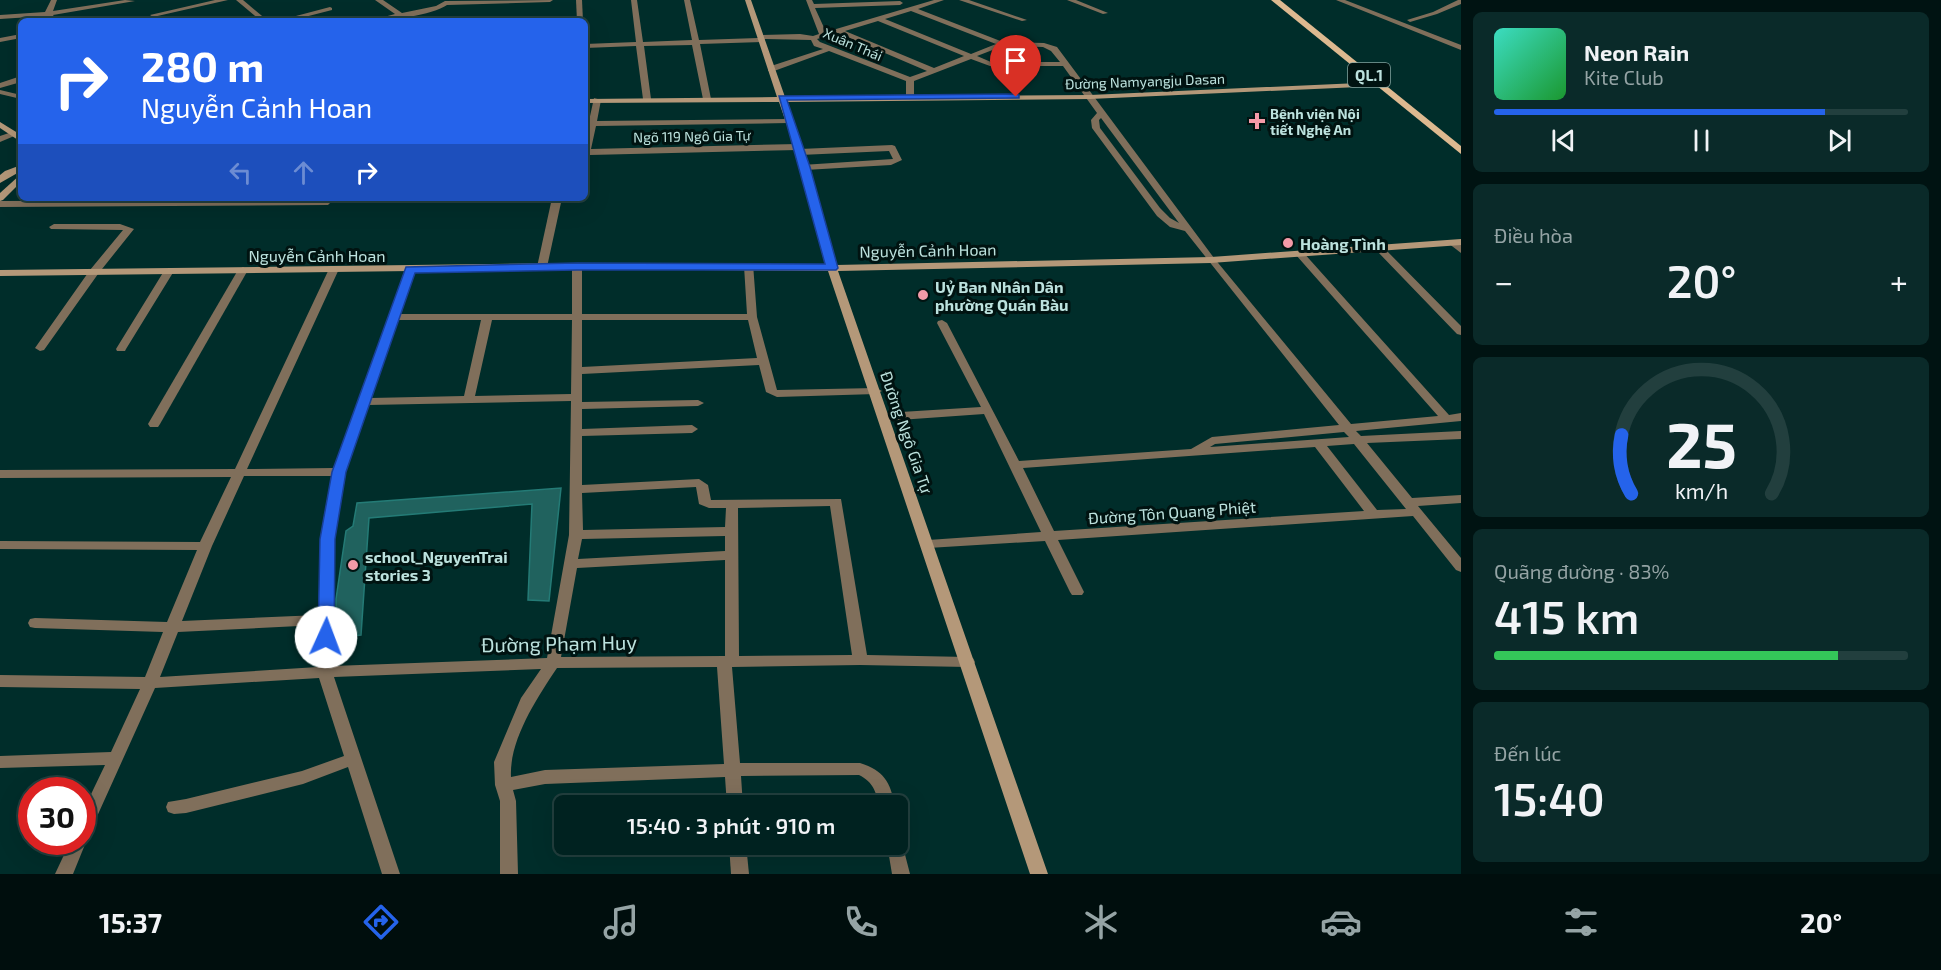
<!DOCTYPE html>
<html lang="vi">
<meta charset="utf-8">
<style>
:root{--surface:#002220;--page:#0a2a29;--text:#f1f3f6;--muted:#95a4a5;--line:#223f3e;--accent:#2563eb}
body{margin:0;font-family:"Exo 2",sans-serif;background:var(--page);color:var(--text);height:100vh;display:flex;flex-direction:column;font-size:22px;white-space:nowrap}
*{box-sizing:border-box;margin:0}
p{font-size:20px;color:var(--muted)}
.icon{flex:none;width:33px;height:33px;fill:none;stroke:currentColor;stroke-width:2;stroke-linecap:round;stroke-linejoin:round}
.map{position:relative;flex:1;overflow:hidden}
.drawer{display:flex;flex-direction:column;gap:12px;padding:12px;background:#001312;width:480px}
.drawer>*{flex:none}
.hud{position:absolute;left:18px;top:18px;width:570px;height:183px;border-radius:9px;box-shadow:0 6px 24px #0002,0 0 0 2px var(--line);background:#2563eb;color:#fff;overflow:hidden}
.speed{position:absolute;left:18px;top:777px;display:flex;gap:12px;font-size:30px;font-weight:700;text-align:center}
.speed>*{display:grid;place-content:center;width:78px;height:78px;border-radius:50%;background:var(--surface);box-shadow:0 6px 24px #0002,0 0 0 2px var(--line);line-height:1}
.speed .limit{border:9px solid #d22;background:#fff;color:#111}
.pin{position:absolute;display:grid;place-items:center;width:51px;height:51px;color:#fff;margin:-62px -26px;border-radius:50% 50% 50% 0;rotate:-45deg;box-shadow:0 0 6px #0007}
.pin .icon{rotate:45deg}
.me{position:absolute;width:66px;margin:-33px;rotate:2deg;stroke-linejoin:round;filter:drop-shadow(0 0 4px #0008)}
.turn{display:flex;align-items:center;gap:21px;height:126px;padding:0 24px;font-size:27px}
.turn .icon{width:78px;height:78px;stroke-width:2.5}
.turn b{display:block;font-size:42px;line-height:51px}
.lanes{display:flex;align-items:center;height:57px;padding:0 24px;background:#0003;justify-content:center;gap:30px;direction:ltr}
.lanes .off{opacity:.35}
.big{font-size:45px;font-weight:600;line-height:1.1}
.drawer .widget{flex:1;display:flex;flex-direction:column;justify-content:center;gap:9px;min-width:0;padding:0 21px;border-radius:9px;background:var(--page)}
.drawer .dial{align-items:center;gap:0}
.dial svg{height:156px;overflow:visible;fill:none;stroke:var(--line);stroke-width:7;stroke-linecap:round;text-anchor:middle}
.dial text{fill:var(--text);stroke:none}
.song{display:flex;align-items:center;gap:18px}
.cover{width:72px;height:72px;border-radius:9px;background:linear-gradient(135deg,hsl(170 70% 55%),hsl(130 70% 35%))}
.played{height:6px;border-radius:3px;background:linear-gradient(90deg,var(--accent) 80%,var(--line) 80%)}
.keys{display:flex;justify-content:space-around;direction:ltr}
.heat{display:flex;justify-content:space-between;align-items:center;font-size:33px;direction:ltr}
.charge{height:9px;border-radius:4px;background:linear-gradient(90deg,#34c759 83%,var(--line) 0)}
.trip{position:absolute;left:554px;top:795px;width:354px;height:60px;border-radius:9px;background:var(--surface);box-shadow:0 6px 24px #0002,0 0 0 2px var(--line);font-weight:600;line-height:60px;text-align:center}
.dock{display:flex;height:96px;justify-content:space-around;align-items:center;background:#000e0d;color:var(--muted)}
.dock .icon{width:42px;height:42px}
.dock .current{color:var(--accent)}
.dock b{font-size:27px;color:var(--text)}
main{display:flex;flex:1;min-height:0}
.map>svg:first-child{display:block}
.building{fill:#20625e;stroke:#247b76;stroke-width:1.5}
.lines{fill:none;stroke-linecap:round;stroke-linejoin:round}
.street{fill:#806f5b;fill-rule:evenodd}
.secondary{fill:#b49879;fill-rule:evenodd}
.primary{fill:#ddb990;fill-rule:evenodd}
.route{fill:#2563eb;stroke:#184099;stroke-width:1.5}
.poi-dot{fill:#f39aa8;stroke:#001311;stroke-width:2}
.labels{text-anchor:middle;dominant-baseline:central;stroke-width:6;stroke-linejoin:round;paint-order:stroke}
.far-street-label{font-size:14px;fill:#bce2de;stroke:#001311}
.far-poi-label{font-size:14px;font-weight:bold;fill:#bce2de;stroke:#001311;text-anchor:start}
.shield{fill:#001311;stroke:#84a4a0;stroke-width:1.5}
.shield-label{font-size:15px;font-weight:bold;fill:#bce2de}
.poi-label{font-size:16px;font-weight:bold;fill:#bce2de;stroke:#001311;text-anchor:start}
.street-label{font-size:16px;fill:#bce2de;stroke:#001311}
.near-street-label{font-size:20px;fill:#bce2de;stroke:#001311}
</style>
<main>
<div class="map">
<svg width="1461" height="874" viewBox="0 0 1461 874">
<rect width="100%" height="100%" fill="#002d2a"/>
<path class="building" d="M 561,488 L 549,601 L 528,600 L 532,504 L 369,518 L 361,635 L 336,638 L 336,599 L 346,531 L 353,526 L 357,503 Z"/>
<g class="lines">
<g class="street">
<path d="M 51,0 L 57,0 L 53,11 L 125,0 L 135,1 L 53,15 L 55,18 L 52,20 L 46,16 L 0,19 L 0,15 L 45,12 Z"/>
<path d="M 215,0 L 228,0 L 153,17 L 150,15 Z"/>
<path d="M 236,0 L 243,0 L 268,21 L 261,21 Z"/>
<path d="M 375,0 L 383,0 L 402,13 L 436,6 L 445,1 L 553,0 L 550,2 L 447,5 C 433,15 387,21 369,21 L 395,14 Z"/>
<path d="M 576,0 L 582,0 L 583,21 L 577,21 Z"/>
<path d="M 631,0 L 637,0 L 643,42 L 692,40 L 684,0 L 690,0 L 699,40 L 758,38 L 761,35 L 800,34 L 813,36 L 819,34 L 806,0 L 812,0 L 814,4 L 900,1 L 903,3 L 900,5 L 815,8 L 826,32 L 934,0 L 944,0 L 918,9 L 1003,42 L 1044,43 L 1057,47 L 1214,258 L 1351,424 L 1438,416 L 1296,255 L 1296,251 L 1302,251 L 1449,415 L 1461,413 L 1461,421 L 1356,431 L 1361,436 L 1461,431 L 1461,439 L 1367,443 L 1412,498 L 1461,495 L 1461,503 L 1418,506 L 1461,558 L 1461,572 L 1456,570 L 1413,516 L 1058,540 L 1084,592 L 1082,595 L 1072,595 L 1070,592 L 1045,541 L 928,548 L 923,547 L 921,544 L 923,541 L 928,540 L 1041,532 L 984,414 L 885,421 L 879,417 L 885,413 L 981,407 L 937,323 L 938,321 L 942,320 L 947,323 L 1019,461 L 1191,449 L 1212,437 L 1339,425 L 1185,231 L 1170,227 L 1157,216 L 1092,128 L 1091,120 L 1097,113 L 1063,66 L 990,66 L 971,59 L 914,81 L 914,97 L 910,99 L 906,97 L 906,81 L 829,51 L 774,71 L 768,71 L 768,67 L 823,49 L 814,46 L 811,40 L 765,39 L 762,42 L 700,44 L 711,99 L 707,101 L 703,99 L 692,45 L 644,46 L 651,99 L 647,101 L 643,99 L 636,46 L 585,48 L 585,44 L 636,42 ZM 911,11 L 996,44 L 971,54 L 885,19 ZM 878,21 L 964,56 L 934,68 L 845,31 ZM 838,33 L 927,71 L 910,77 L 820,42 L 817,39 ZM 1003,46 L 1043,47 L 1051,51 L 1060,62 L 991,62 L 977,56 ZM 1101,118 L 1179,223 L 1170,218 L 1160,208 L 1100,128 L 1099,120 ZM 1344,432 L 1349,437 L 1210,447 L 1215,444 ZM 1354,444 L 1406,509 L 1377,510 L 1327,446 ZM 1315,447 L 1364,511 L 1054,531 L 1023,468 Z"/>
<path d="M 959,0 L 969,0 L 1027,20 L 1022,21 Z"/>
<path d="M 1067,0 L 1076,0 L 1108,13 L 1103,14 Z"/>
<path d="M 1336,0 L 1345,0 L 1461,45 L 1461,50 Z"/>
<path d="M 1458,0 L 1461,0 L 1461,4 L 1437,14 L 1410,22 L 1407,20 L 1433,12 Z"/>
<path d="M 330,7 L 332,8 L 332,10 L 289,21 L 277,21 Z"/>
<path d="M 21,34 L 21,38 L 0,42 L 0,38 Z"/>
<path d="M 18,77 L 21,77 L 21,82 L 0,88 L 0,83 Z"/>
<path d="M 0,90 L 21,95 L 21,99 L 0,94 Z"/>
<path d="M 594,98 L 601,100 L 597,121 L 788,119 L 792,121 L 788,123 L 596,126 L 591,149 L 798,144 L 802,147 L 798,150 L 590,155 L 589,160 L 585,163 L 585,139 Z"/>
<path d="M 12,132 L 19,134 L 0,142 L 0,136 Z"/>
<path d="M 892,145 L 895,146 L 902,160 L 891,165 L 805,170 L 801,167 L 802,165 L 893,159 L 889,151 L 800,155 L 796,152 L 800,149 Z"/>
<path d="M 552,198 L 562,198 L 547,267 L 542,270 L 537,267 Z"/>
<path d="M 325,200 L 330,203 L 328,205 L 0,207 L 0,201 Z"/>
<path d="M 54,224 L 120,224 L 134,229 L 98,274 L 44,350 L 40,351 L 35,348 L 90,270 L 123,230 L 51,229 L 49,227 Z"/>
<path d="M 1453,240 L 1461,245 L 1461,253 L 1448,243 Z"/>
<path d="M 1380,246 L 1383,247 L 1461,326 L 1461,335 L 1457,334 L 1377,251 L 1375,249 Z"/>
<path d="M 577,263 L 582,266 L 582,314 L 747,314 L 744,266 L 749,263 L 753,264 L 757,317 L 777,390 L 876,388 L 882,391 L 876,394 L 777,397 L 766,392 L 759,365 L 582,374 L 582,402 L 698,400 L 704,403 L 698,406 L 582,409 L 582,429 L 692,425 L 698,429 L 692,433 L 582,436 L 582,485 L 699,479 L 708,485 L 711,500 L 841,499 L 867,655 L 968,657 L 973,658 L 975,662 L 973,666 L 968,667 L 860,665 L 732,667 L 740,763 L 860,763 C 884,771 890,781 895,806 L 879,806 C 876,791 873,782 859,775 L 741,776 L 743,806 L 727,806 L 725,777 L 545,784 L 513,790 L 516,801 L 518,874 L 500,874 L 500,801 L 495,785 L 494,762 L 521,698 L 541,669 L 334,677 L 400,874 L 382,874 L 348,767 L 303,784 L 186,813 L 174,814 L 168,812 L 166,807 L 168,802 L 186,799 L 302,771 L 344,756 L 319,678 L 155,688 L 90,832 L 88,837 L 85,838 L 86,842 L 73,874 L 55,874 L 70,842 L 82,842 L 82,813 L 105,765 L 0,768 L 0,756 L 111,752 L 140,689 L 0,687 L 0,675 L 145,677 L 163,632 L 35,628 L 30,627 L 28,623 L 30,619 L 35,618 L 167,622 L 197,550 L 0,549 L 0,541 L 200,542 L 231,477 L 0,478 L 0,470 L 235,469 L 329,269 L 334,266 L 339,269 L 247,469 L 334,468 L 406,268 L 410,267 L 415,270 L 400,314 L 572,314 L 572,266 ZM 398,320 L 481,320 L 464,396 L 371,398 ZM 492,320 L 572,320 L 571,394 L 475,396 ZM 582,320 L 748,320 L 757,358 L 582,367 ZM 571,401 L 569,535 L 547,658 L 333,666 L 335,539 L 345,472 L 368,405 ZM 244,476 L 332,476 L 321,539 L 319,615 L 182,621 L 212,546 ZM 696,487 L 699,504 L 709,508 L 726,508 L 725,527 L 583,530 L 582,493 ZM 830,506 L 852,655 L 739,656 L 738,508 ZM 725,536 L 725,551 L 578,559 L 582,539 ZM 725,560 L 725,656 L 561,657 L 577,568 ZM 319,625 L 318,667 L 160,677 L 178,632 ZM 717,667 L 724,764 L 545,770 L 511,777 C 509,740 537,698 557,668 Z"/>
<path d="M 243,267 L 248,270 L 160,424 L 158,427 L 150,427 L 148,424 L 238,270 Z"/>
<path d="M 169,268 L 174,271 L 126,349 L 125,351 L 117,351 L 116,349 L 164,271 Z"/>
<path d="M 897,838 L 901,839 L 910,874 L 892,874 L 887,844 L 897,844 Z"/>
<path d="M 729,844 L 746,844 L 749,874 L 731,874 Z"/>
</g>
<g class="secondary">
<path d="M 745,0 L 751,0 L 785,97 L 1090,95 L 1381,82 L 1385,84 L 1381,86 L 1090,99 L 787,102 L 809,167 L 836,265 L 1211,257 L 1461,239 L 1461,245 L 1211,263 L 838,271 L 1048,874 L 1030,874 L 828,271 L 577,269 L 0,276 L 0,270 L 577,263 L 826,265 L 801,167 L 779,102 L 585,103 L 585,99 L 777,97 Z"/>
<path d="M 0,122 L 21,135 L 21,142 L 0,128 Z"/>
<path d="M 21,165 L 21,171 L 0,183 L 0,175 L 5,171 Z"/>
<path d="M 21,174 L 21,182 L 3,200 L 0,201 L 0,193 Z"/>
</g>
<path class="primary" d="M 1271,0 L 1280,0 L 1461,146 L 1461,154 Z"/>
</g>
<path class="route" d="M 1016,94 L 1019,95 L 1019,98 L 787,100 L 810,167 L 838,268 L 836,270 L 577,270 L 415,273 L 346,472 L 335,539 L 334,637 L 332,642 L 320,642 L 318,637 L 320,539 L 332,472 L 406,267 L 577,263 L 825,264 L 779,96 Z"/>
<g class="poi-dot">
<path d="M1254 112h6v6h6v6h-6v6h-6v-6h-6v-6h6z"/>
<circle cx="1288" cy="243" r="6"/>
<circle cx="923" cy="295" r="6"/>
<circle cx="353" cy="565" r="6"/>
</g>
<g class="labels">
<g class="far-street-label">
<text transform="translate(853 44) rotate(23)">Xuân Thái</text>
<text transform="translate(1145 81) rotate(-2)">Đường Namyangju Dasan</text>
<text transform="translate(692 136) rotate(-1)">Ngõ 119 Ngô Gia Tự</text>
</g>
<g class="far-poi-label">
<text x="1270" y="113">Bệnh viện Nội<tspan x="1270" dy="16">tiết Nghệ An</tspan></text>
</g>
<rect class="shield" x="1348" y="63" width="42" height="24" rx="4.5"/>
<g class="shield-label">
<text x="1369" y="75">QL.1</text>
</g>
<g class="poi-label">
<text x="1300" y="243">Hoàng Tình</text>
<text x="935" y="286">Uỷ Ban Nhân Dân<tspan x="935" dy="18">phường Quán Bàu</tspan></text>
<text x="365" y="556">school_NguyenTrai<tspan x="365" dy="18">stories 3</tspan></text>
</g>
<g class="street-label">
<text transform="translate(928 250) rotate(-1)">Nguyễn Cảnh Hoan</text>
<text x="317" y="255">Nguyễn Cảnh Hoan</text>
<text transform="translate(907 432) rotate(71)">Đường Ngô Gia Tự</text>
<text transform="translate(1172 512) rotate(-4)">Đường Tôn Quang Phiệt</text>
</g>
<g class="near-street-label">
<text transform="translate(559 643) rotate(-1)">Đường Phạm Huy</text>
</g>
</g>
</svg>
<div class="speed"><div class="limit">30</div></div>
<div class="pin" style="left:1016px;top:97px;background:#d93025"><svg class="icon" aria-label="arrive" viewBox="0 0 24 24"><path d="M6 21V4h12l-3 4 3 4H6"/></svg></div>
<svg class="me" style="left:326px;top:637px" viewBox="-20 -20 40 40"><circle r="19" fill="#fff"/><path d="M0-13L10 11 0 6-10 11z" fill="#2563eb"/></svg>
<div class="trip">15:40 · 3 phút · 910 m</div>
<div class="hud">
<div class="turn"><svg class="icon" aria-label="right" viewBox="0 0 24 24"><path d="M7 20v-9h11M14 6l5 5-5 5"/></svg><div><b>280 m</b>Nguyễn Cảnh Hoan</div></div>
<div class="lanes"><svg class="icon off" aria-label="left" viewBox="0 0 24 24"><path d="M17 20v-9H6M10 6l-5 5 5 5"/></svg><svg class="icon off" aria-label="ahead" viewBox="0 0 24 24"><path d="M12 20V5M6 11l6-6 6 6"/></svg><svg class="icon" aria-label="right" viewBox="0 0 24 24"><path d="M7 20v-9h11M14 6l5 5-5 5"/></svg></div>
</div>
</div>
<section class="drawer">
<div class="widget">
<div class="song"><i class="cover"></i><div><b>Neon Rain</b><p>Kite Club</p></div></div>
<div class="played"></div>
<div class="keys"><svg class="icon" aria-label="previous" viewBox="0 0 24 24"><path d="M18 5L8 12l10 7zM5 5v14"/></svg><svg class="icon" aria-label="pause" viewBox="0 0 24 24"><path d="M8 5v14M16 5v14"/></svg><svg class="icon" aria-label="next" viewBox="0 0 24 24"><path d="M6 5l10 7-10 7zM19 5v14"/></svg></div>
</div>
<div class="widget"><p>Điều hòa</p>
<div class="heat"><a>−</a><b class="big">20°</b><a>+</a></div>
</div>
<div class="widget dial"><svg viewBox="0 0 100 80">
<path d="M14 69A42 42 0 1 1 86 69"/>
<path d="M14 69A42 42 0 0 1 9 39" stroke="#2563eb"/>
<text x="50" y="56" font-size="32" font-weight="700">25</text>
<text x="50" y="72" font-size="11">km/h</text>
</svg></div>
<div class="widget"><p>Quãng đường · 83%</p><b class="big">415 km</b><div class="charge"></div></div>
<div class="widget"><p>Đến lúc</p><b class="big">15:40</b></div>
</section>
</main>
<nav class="dock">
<b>15:37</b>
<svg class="icon current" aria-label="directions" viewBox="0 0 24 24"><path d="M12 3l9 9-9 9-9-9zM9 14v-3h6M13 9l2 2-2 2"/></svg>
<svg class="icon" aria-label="music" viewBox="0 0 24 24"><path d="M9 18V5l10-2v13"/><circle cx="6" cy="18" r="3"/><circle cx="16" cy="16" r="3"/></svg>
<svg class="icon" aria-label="phone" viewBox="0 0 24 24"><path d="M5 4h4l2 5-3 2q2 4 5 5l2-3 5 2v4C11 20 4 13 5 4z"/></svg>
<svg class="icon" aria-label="climate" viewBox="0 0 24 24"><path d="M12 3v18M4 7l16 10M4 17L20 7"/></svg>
<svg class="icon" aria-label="car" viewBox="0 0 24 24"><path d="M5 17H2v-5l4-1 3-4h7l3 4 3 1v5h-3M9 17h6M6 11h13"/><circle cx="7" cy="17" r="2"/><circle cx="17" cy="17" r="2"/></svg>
<svg class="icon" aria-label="filters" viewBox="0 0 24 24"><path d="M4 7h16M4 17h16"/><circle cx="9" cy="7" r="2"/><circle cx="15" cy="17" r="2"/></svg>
<b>20°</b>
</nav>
